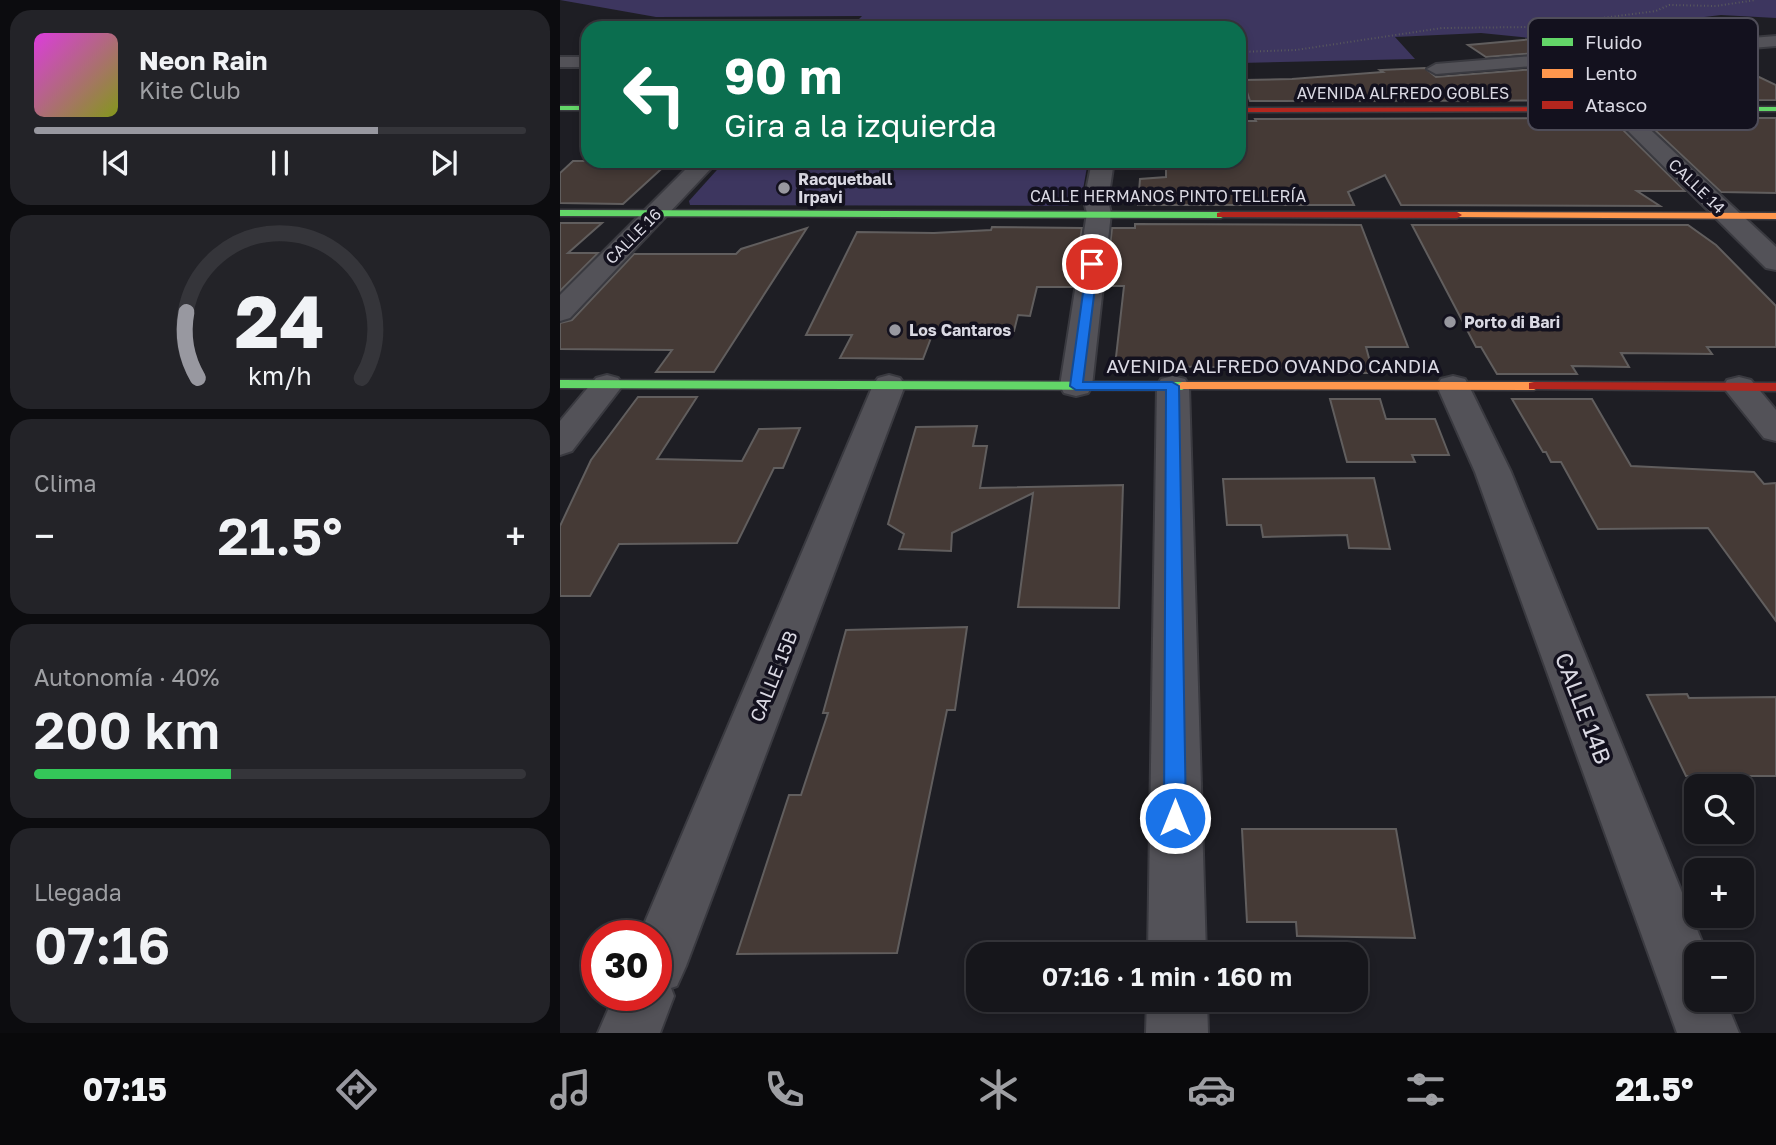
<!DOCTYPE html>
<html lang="es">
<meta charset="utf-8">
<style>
:root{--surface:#16161b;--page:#232328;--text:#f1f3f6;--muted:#9e9fa3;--line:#35353a;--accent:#9898a0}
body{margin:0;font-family:"Golos Text",sans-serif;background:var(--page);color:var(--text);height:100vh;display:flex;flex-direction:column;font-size:26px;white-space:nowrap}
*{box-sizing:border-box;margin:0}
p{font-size:23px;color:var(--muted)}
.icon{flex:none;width:38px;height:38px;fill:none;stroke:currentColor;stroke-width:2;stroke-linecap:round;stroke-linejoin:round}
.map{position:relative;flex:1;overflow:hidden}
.panel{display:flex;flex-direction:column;gap:10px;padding:10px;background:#0c0c0f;width:560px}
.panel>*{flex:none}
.top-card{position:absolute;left:21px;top:21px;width:665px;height:147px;border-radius:21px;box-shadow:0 4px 10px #0003,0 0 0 2px var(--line);background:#0b6e4f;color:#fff;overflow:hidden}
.fabs{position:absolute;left:1124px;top:774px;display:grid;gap:14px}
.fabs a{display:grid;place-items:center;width:70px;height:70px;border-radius:14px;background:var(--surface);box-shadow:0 4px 10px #0003,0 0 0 2px var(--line);font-size:35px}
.speed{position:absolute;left:21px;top:920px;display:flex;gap:14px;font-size:35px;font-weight:700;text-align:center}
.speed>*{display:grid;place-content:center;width:91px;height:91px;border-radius:50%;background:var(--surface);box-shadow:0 4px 10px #0003,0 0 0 2px var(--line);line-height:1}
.speed .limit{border:10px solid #d22;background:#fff;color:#111}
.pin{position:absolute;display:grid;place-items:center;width:60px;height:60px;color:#fff;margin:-30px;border:4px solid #fff;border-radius:50%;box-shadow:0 2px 7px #0007}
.me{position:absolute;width:77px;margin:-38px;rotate:0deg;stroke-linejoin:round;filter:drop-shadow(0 0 5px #0008)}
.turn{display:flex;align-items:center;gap:24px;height:147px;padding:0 28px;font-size:32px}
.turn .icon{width:91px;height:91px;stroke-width:2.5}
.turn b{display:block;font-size:49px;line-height:60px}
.big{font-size:52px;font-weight:600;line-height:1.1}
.panel .card{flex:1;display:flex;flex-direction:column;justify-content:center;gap:10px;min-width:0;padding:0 24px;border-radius:21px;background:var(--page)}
.panel .dial{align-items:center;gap:0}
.dial svg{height:182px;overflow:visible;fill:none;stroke:var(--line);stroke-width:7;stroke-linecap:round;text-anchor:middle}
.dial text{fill:var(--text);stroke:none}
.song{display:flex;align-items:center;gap:21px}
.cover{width:84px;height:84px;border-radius:10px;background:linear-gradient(135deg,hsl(300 70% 55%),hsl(70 70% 35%))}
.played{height:7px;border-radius:4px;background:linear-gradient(90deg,var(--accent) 70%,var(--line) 70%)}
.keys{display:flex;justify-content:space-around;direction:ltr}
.heat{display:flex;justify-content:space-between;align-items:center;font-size:38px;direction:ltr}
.charge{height:10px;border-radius:5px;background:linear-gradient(90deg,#34c759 40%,var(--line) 0)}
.trip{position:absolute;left:406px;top:942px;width:402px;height:70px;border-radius:21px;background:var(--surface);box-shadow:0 4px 10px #0003,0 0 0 2px var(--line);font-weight:600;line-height:70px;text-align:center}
.menu{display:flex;height:112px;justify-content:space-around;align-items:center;background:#09090b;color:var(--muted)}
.menu .icon{width:49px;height:49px}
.menu .active{color:var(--accent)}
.menu b{font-size:32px;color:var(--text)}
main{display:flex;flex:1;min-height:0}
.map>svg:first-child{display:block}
.green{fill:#3d365f}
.building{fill:#453a36;stroke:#615e5e;stroke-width:2}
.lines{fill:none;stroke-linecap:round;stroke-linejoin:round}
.street-casing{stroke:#3a3a40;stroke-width:4}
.fast-casing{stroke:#3a3a40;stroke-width:3}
.slow-casing{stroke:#3a3a40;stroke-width:3}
.jam-casing{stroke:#3a3a40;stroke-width:3}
.path{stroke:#59595d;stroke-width:2;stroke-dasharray:1 2.5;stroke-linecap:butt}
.street{fill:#535258;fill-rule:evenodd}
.fast{fill:#63d668;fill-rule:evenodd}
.slow{fill:#ff974d;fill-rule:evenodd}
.jam{fill:#b3261e;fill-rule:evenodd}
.route{fill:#1a73e8;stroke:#114b97;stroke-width:2}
.poi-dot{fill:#9898a0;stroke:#13111e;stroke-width:2.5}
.labels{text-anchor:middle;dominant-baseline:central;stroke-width:7;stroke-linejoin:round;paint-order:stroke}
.far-street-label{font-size:16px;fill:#dad9e3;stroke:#13111e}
.far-poi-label{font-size:16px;font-weight:bold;fill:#dad9e3;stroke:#13111e;text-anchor:start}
.street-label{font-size:19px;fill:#dad9e3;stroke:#13111e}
.near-street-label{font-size:23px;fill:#dad9e3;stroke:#13111e}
.key{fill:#13111e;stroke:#4f4d59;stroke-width:2}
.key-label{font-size:19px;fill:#dad9e3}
</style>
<main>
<section class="panel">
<div class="card">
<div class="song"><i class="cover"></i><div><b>Neon Rain</b><p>Kite Club</p></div></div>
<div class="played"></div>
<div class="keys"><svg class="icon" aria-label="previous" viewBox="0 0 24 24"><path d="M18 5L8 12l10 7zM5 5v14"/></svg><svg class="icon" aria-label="pause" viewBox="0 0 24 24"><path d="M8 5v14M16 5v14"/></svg><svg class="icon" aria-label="next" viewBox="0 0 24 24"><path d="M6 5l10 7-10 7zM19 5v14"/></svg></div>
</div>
<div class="card dial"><svg viewBox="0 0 100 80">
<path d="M14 69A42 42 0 1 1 86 69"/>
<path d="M14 69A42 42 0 0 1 9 40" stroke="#9898a0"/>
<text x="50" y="56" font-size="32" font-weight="700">24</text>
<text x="50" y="72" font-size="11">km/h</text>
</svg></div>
<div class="card"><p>Clima</p>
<div class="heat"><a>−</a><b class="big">21.5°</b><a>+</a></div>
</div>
<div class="card"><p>Autonomía · 40%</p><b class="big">200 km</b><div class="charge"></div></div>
<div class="card"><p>Llegada</p><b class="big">07:16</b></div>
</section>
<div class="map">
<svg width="1216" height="1033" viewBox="0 0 1216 1033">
<rect width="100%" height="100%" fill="#1e1e24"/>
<g class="green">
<path d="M 0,0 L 1216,0 L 1216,18 L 1161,15 L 970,38 L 921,33 L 835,37 L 855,59 L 679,63 L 679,28 L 290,28 L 302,16 L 96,17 Z"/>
<path d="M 165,161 L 528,161 L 521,201 L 507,206 L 130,205 L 129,201 Z"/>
</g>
<g class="building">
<path d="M 1060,31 L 1090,44 L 926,57 L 908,45 Z"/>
<path d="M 1153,55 L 1216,85 L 1216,100 L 690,101 L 683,80 L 732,79 L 823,72 L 820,70 L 865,68 L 876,77 Z"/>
<path d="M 1051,118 L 1125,191 L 1077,191 L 1100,206 L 841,205 L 825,175 L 788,192 L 794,205 L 578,205 L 580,179 L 606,177 L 606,161 L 679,161 L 679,121 L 696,121 L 695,119 Z"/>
<path d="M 1082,118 L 1216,118 L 1216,193 L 1161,192 Z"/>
<path d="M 13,161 L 110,161 L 63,204 L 0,203 L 0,173 Z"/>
<path d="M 0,223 L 42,223 L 8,253 L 38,253 L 0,291 Z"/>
<path d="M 575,224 L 801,225 L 848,347 L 806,347 L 813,373 L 763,373 L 761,368 L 555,366 L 564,286 L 546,286 L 552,228 L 575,228 Z"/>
<path d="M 852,225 L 1128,225 L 1156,245 L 1216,306 L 1216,347 L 1147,347 L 1152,354 L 1061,353 L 1069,367 L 1012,366 L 1017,374 L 937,374 L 921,347 L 916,347 Z"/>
<path d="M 432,227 L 522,228 L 513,287 L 477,287 L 470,316 L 458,315 L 454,331 L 374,330 L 363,359 L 280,358 L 292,335 L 246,335 L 297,232 L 374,233 L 431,230 Z"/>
<path d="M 247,228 L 154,372 L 96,372 L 112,350 L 0,349 L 0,323 L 12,320 L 74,254 L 176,254 L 181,249 Z"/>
<path d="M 78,397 L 137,397 L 97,459 L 182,461 L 199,429 L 240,428 L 223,468 L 214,468 L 177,543 L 59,544 L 30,596 L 0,596 L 0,526 L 31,460 Z"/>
<path d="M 770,399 L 820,399 L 826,419 L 875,419 L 889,455 L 852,455 L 855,462 L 787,462 Z"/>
<path d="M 952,399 L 1032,399 L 1071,466 L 1194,472 L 1204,484 L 1216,483 L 1216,621 L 1148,528 L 1038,529 L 1001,462 L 991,462 L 986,452 L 983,452 Z"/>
<path d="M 417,426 L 413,446 L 427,446 L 420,488 L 563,485 L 559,608 L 458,607 L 473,493 L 392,533 L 391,551 L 339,549 L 344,534 L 328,524 L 356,427 Z"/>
<path d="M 814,478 L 830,549 L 789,548 L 787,535 L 703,537 L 701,525 L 667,525 L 663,479 Z"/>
<path d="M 407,627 L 395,710 L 387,710 L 337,953 L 177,954 L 229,795 L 241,795 L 268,713 L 263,713 L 286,630 Z"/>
<path d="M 1127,694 L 1129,698 L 1216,697 L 1216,776 L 1126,776 L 1087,695 Z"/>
<path d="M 682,829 L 836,829 L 855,938 L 737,936 L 736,922 L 687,922 Z"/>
</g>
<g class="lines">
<defs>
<g id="street">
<path d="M 1216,36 L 1216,46 L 876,74 L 867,69 L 876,64 Z"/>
<rect x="0" y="57" width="28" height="10"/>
<path d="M 1058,104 L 1065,106 L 1216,247 L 1216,270 L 1206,268 L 1051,114 L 1048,110 L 1051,106 Z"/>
<path d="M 134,161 L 158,161 L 10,318 L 0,321 L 0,295 Z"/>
<path d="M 532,161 L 554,161 L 548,201 L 551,213 L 532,386 L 528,393 L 516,396 L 504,393 L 500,386 L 527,213 L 524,201 Z"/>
<path d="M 47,375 L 58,378 L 63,385 L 12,451 L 0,455 L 0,421 L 36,378 Z"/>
<path d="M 329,375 L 340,378 L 345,385 L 126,966 L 117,986 L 111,988 L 114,996 L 100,1033 L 38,1033 L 54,996 L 96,996 L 96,936 L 79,936 L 313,385 L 318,378 Z"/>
<path d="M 613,376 L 625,379 L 629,386 L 646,954 L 588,954 L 597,386 L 601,379 Z"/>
<path d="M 893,376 L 905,379 L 909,386 L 951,472 L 1147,954 L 1136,954 L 1136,999 L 1165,999 L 1179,1033 L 1117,1033 L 915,472 L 877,386 L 881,379 Z"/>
<path d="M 1179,377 L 1191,380 L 1216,410 L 1216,441 L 1204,438 L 1163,387 L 1167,380 Z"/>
<path d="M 587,999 L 647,999 L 648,1033 L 586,1033 Z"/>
</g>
<g id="fast">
<rect x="0" y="106" width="28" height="4"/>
<path d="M 1078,107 L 1216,107 L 1216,111 L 1075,111 Z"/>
<path d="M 0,210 L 661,212 L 666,215 L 661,218 L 0,216 Z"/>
<path d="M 0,380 L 622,382 L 629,386 L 622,390 L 0,388 Z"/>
</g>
<g id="slow">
<path d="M 897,212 L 1216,213 L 1216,219 L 893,217 L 893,213 Z"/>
<path d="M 622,382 L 974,382 L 981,386 L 974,390 L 617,389 L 615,386 Z"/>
</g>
<g id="jam">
<path d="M 1081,107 L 1078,111 L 679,112 L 679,108 Z"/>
<path d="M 661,212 L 897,212 L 902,215 L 897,218 L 657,217 L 657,213 Z"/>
<path d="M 974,382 L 1216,383 L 1216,391 L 969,389 L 969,383 Z"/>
</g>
</defs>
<use href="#street" class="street-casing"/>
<use href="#fast" class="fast-casing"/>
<use href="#slow" class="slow-casing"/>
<use href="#jam" class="jam-casing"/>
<path class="path" d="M 679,52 L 736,50 L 882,28 L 973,27 L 1096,11 L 1109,5 L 1156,6 L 1196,0"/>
<use href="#street" class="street"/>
<use href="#fast" class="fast"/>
<use href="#slow" class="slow"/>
<use href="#jam" class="jam"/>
</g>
<path class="route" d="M 532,261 L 538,264 L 523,382 L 612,382 L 619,386 L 626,818 L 623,824 L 615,827 L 608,824 L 604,818 L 606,390 L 516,390 L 510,386 L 527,264 Z"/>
<g class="poi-dot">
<circle cx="224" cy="188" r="7"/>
<circle cx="890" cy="322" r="7"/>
<circle cx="335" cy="330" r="7"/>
</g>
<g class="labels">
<g class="far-street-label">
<text x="843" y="93">AVENIDA ALFREDO GOBLES</text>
<text transform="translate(1137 186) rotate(44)">CALLE 14</text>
<text x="608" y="196">CALLE HERMANOS PINTO TELLERÍA</text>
<text transform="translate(73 236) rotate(-45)">CALLE 16</text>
</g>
<g class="far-poi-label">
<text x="238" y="179">Racquetball<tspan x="238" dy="18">Irpavi</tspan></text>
<text x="904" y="322">Porto di Bari</text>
<text x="349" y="330">Los Cantaros</text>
</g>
<g class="street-label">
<text x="713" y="365">AVENIDA ALFREDO OVANDO CANDIA</text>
<text transform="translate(213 676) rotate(-68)">CALLE 15B</text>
</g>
<g class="near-street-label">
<text transform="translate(1024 708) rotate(69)">CALLE 14B</text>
</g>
</g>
<rect x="968" y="18" width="230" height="112" rx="10" class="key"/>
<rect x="982" y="38" width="31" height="8" fill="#63d668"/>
<rect x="982" y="69" width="31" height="9" fill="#ff974d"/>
<rect x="982" y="101" width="31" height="8" fill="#b3261e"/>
<g class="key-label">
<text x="1025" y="49">Fluido</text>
<text x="1025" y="80">Lento</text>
<text x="1025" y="112">Atasco</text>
</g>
</svg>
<div class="fabs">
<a><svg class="icon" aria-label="search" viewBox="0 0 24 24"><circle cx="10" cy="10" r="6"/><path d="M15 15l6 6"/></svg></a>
<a>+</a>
<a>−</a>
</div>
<div class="speed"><div class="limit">30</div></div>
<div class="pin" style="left:532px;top:264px;background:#d93025"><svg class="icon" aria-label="arrive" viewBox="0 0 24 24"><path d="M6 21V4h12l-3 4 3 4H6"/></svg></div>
<svg class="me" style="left:615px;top:818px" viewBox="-20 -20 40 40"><circle r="17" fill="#1a73e8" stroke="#fff" stroke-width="3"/><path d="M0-11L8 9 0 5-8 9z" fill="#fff"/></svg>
<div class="trip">07:16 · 1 min · 160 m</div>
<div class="top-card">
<div class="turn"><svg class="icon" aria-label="left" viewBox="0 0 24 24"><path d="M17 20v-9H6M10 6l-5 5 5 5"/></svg><div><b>90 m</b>Gira a la izquierda</div></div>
</div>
</div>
</main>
<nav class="menu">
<b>07:15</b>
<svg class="icon active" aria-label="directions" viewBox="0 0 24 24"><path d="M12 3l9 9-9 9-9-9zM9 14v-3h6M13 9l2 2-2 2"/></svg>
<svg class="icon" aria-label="music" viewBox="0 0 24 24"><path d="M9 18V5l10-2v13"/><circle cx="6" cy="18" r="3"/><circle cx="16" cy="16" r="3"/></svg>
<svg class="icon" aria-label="phone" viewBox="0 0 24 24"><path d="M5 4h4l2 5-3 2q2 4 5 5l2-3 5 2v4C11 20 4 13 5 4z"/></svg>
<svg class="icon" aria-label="climate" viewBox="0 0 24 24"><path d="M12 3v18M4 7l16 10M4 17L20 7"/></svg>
<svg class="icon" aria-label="car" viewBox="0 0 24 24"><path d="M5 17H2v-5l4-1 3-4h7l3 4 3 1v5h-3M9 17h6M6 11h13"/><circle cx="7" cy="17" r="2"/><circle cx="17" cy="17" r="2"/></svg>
<svg class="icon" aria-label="filters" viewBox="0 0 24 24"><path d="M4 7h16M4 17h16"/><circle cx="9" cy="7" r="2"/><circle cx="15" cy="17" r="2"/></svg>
<b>21.5°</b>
</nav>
